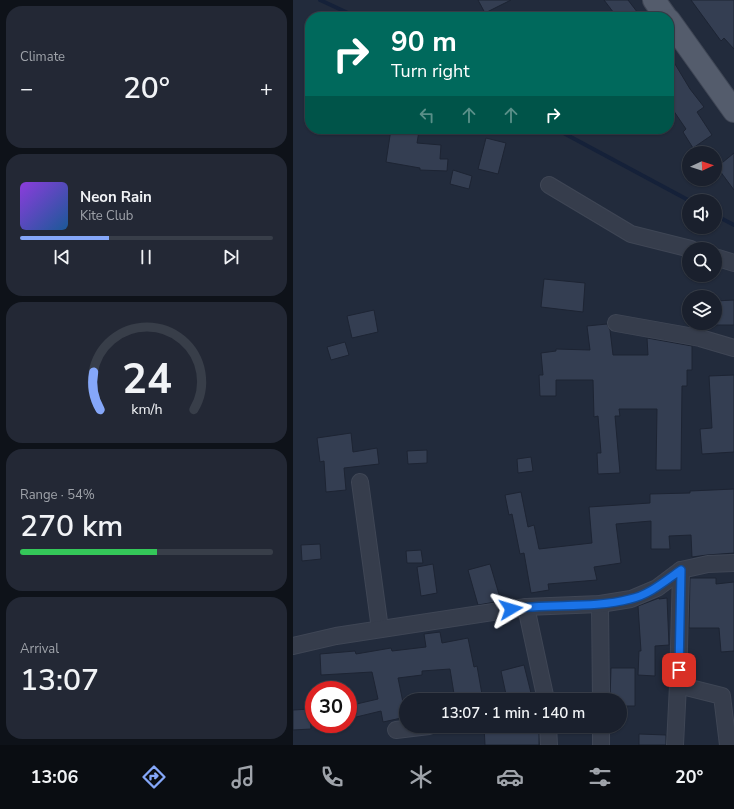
<!DOCTYPE html>
<meta charset="utf-8">
<style>
:root{--surface:#1a202d;--page:#232835;--text:#f1f3f6;--muted:#9fa3aa;--line:#383e49;--accent:#85a7f9}
body{margin:0;font-family:"Nunito Sans",sans-serif;background:var(--page);color:var(--text);height:100vh;display:flex;flex-direction:column;font-size:15px;white-space:nowrap}
*{box-sizing:border-box;margin:0}
p{font-size:13px;color:var(--muted)}
.icon{flex:none;width:22px;height:22px;fill:none;stroke:currentColor;stroke-width:2;stroke-linecap:round;stroke-linejoin:round}
.map{position:relative;flex:1;overflow:hidden}
.details{display:flex;flex-direction:column;gap:6px;padding:6px;background:#0e1219;width:293px}
.details>*{flex:none}
.banner{position:absolute;left:12px;top:12px;width:369px;height:122px;border-radius:16px;box-shadow:0 1px 3px #0004,0 0 0 1px var(--line);background:#00695c;color:#fff;overflow:hidden}
.needle{width:26px;rotate:87deg}
.fabs{position:absolute;left:389px;top:146px;display:grid;gap:8px}
.fabs a{display:grid;place-items:center;width:40px;height:40px;border-radius:50%;background:var(--surface);box-shadow:0 1px 3px #0004,0 0 0 1px var(--line);font-size:20px}
.speed{position:absolute;left:12px;top:681px;display:flex;gap:8px;font-size:20px;font-weight:700;text-align:center}
.speed>*{display:grid;place-content:center;width:52px;height:52px;border-radius:50%;background:var(--surface);box-shadow:0 1px 3px #0004,0 0 0 1px var(--line);line-height:1}
.speed .limit{border:6px solid #d22;background:#fff;color:#111}
.pin{position:absolute;display:grid;place-items:center;width:34px;height:34px;color:#fff;margin:-17px;border-radius:8px;box-shadow:0 2px 6px #0006}
.me{position:absolute;width:44px;margin:-22px;rotate:83deg;stroke-linejoin:round;filter:drop-shadow(0 0 3px #0008)}
.turn{display:flex;align-items:center;gap:14px;height:84px;padding:0 20px;font-size:18px}
.turn .icon{width:52px;height:52px;stroke-width:2.5}
.turn b{display:block;font-size:28px;line-height:34px}
.lanes{display:flex;align-items:center;height:38px;padding:0 20px;background:#0003;justify-content:center;gap:20px;direction:ltr}
.lanes .off{opacity:.35}
.big{font-size:30px;font-weight:600;line-height:1.1}
.details .widget{flex:1;display:flex;flex-direction:column;justify-content:center;gap:6px;min-width:0;padding:0 14px;border-radius:16px;background:var(--page)}
.details .dial{align-items:center;gap:0}
.dial svg{height:104px;overflow:visible;fill:none;stroke:var(--line);stroke-width:7;stroke-linecap:round;text-anchor:middle}
.dial text{fill:var(--text);stroke:none}
.song{display:flex;align-items:center;gap:12px}
.cover{width:48px;height:48px;border-radius:6px;background:linear-gradient(135deg,hsl(270 70% 55%),hsl(210 70% 35%))}
.played{height:4px;border-radius:2px;background:linear-gradient(90deg,var(--accent) 35%,var(--line) 35%)}
.keys{display:flex;justify-content:space-around;direction:ltr}
.heat{display:flex;justify-content:space-between;align-items:center;font-size:22px;direction:ltr}
.charge{height:6px;border-radius:3px;background:linear-gradient(90deg,#34c759 54%,var(--line) 0)}
.trip{position:absolute;left:106px;top:693px;width:228px;height:40px;border-radius:20px;background:var(--surface);box-shadow:0 1px 3px #0004,0 0 0 1px var(--line);font-weight:600;line-height:40px;text-align:center}
.tab-bar{display:flex;height:64px;justify-content:space-around;align-items:center;background:#0a0d12;color:var(--muted)}
.tab-bar .icon{width:28px;height:28px}
.tab-bar .selected{color:var(--accent)}
.tab-bar b{font-size:18px;color:var(--text)}
main{display:flex;flex:1;min-height:0}
.map>svg:first-child{display:block}
.lines{fill:none;stroke-linecap:round;stroke-linejoin:round}
.stream{stroke:#152139;stroke-width:4}
.building{fill:#343e52;stroke:#1d2433}
.street-casing{stroke:#3f4655;stroke-width:18}
.primary-casing{stroke:#3f4655;stroke-width:24}
.street{stroke:#363d4c;stroke-width:16}
.primary{stroke:#545c6c;stroke-width:22}
.route-casing{stroke:#114b97;stroke-width:10}
.route{stroke:#1a73e8;stroke-width:7}
</style>
<main>
<section class="details">
<div class="widget"><p>Climate</p>
<div class="heat"><a>−</a><b class="big">20°</b><a>+</a></div>
</div>
<div class="widget">
<div class="song"><i class="cover"></i><div><b>Neon Rain</b><p>Kite Club</p></div></div>
<div class="played"></div>
<div class="keys"><svg class="icon" aria-label="previous" viewBox="0 0 24 24"><path d="M18 5L8 12l10 7zM5 5v14"/></svg><svg class="icon" aria-label="pause" viewBox="0 0 24 24"><path d="M8 5v14M16 5v14"/></svg><svg class="icon" aria-label="next" viewBox="0 0 24 24"><path d="M6 5l10 7-10 7zM19 5v14"/></svg></div>
</div>
<div class="widget dial"><svg viewBox="0 0 100 80">
<path d="M14 69A42 42 0 1 1 86 69"/>
<path d="M14 69A42 42 0 0 1 9 40" stroke="#85a7f9"/>
<text x="50" y="56" font-size="32" font-weight="700">24</text>
<text x="50" y="72" font-size="11">km/h</text>
</svg></div>
<div class="widget"><p>Range · 54%</p><b class="big">270 km</b><div class="charge"></div></div>
<div class="widget"><p>Arrival</p><b class="big">13:07</b></div>
</section>
<div class="map">
<svg width="441" height="745" viewBox="0 0 441 745">
<rect width="100%" height="100%" fill="#222b3c"/>
<g class="lines">
<g class="stream">
<path d="M 27,0 L 55,13 L 60,17"/>
<path d="M 263,129 L 397,201"/>
<path d="M 422,215 L 441,225"/>
</g>
</g>
<g class="building">
<path d="M 185,0 L 218,0 L 192,13 Z"/>
<path d="M 311,0 L 335,0 L 348,17 L 324,17 Z"/>
<path d="M 398,0 L 441,0 L 441,49 L 431,38 L 428,41 Z"/>
<path d="M 376,54 L 397,89 L 411,107 L 404,112 L 419,135 L 400,148 L 390,132 L 393,129 L 376,104 Z"/>
<path d="M 98,129 L 114,129 L 126,131 L 124,143 L 148,145 L 147,159 L 155,159 L 154,171 L 127,170 L 127,168 L 93,162 Z"/>
<path d="M 193,138 L 213,143 L 205,174 L 185,169 Z"/>
<path d="M 441,153 L 441,190 L 424,167 Z"/>
<path d="M 160,170 L 179,176 L 176,189 L 157,184 Z"/>
<path d="M 251,279 L 292,283 L 290,312 L 248,307 Z"/>
<path d="M 441,300 L 441,325 L 422,325 L 422,301 Z"/>
<path d="M 81,310 L 85,332 L 59,338 L 54,316 Z"/>
<path d="M 314,324 L 317,330 L 320,355 L 355,355 L 354,338 L 399,346 L 399,370 L 394,370 L 394,386 L 389,386 L 388,470 L 363,470 L 364,409 L 326,409 L 327,416 L 322,416 L 327,473 L 305,474 L 304,453 L 308,453 L 305,416 L 301,417 L 300,380 L 263,380 L 263,396 L 247,396 L 246,375 L 250,375 L 248,353 L 263,351 L 263,349 L 297,350 L 294,326 Z"/>
<path d="M 52,342 L 56,355 L 38,360 L 34,347 Z"/>
<path d="M 441,375 L 441,452 L 409,454 L 407,429 L 419,428 L 416,376 Z"/>
<path d="M 58,433 L 60,452 L 84,448 L 86,464 L 51,468 L 53,490 L 33,492 L 31,461 L 27,462 L 24,438 Z"/>
<path d="M 134,450 L 134,463 L 115,464 L 114,451 Z"/>
<path d="M 238,457 L 240,471 L 225,473 L 224,459 Z"/>
<path d="M 441,489 L 441,553 L 414,555 L 399,557 L 398,535 L 376,536 L 377,549 L 358,549 L 358,521 L 323,524 L 328,563 L 301,567 L 304,580 L 255,584 L 256,590 L 238,593 L 231,553 L 227,554 L 219,514 L 216,515 L 212,495 L 228,492 L 235,527 L 241,525 L 246,549 L 299,543 L 296,507 L 357,503 L 357,494 L 397,493 L 397,491 Z"/>
<path d="M 27,544 L 28,559 L 9,561 L 8,545 Z"/>
<path d="M 128,550 L 130,563 L 114,563 L 113,551 Z"/>
<path d="M 140,564 L 144,593 L 128,596 L 124,567 Z"/>
<path d="M 197,564 L 208,601 L 185,605 L 175,570 Z"/>
<path d="M 397,578 L 423,578 L 423,584 L 441,582 L 441,651 L 428,652 L 426,628 L 396,628 Z"/>
<path d="M 366,598 L 366,599 L 374,598 L 376,645 L 362,646 L 362,676 L 345,675 L 346,651 L 348,651 L 345,606 Z"/>
<path d="M 147,632 L 149,643 L 175,638 L 181,667 L 184,666 L 190,700 L 162,700 L 157,669 L 129,671 L 129,675 L 105,678 L 113,717 L 90,722 L 88,711 L 55,719 L 55,706 L 85,699 L 79,672 L 28,675 L 27,654 L 62,651 L 63,654 L 98,648 L 99,651 L 133,647 L 131,634 Z"/>
<path d="M 231,665 L 238,693 L 214,699 L 208,671 Z"/>
<path d="M 318,668 L 342,668 L 342,706 L 327,706 L 327,700 L 317,700 Z"/>
<path d="M 17,709 L 18,729 L 0,730 L 0,710 Z"/>
<path d="M 191,726 L 246,726 L 246,745 L 192,745 Z"/>
<path d="M 346,734 L 373,735 L 373,745 L 346,745 Z"/>
</g>
<g class="lines">
<defs>
<g id="street">
<path d="M 256,185 L 338,234 L 398,249"/>
<path d="M 422,257 L 441,263"/>
<path d="M 323,323 L 407,338 L 441,348"/>
<path d="M 67,482 L 87,629"/>
<path d="M 307,604 L 308,700"/>
<path d="M 233,607 L 253,700"/>
<path d="M 0,646 L 43,636 L 233,607 L 307,604 L 338,599 L 364,588 L 388,570 L 415,564 L 441,563"/>
<path d="M 385,685 L 429,696 L 435,745"/>
<path d="M 255,726 L 256,745"/>
<path d="M 308,726 L 308,745"/>
<path d="M 103,730 L 136,726"/>
<path d="M 382,745 L 385,685 L 388,570"/>
</g>
<g id="primary">
<path d="M 361,0 L 373,17"/>
<path d="M 376,20 L 441,111"/>
</g>
</defs>
<use href="#street" class="street-casing"/>
<use href="#primary" class="primary-casing"/>
<use href="#street" class="street"/>
<use href="#primary" class="primary"/>
</g>
<g class="lines">
<defs>
<path id="route" d="M 218,609 C 257,603 300,609 337,599 C 356,595 372,581 388,570 L 386,670"/>
</defs>
<use href="#route" class="route-casing"/>
<use href="#route" class="route"/>
</g>
</svg>
<div class="fabs">
<a><svg class="needle" viewBox="-14 -14 28 28"><path d="M0-13l5 13h-10z" fill="#e53935"/><path d="M0 13l5-13h-10z" fill="#9fa3aa"/></svg></a>
<a><svg class="icon" aria-label="sound" viewBox="0 0 24 24"><path d="M4 9h4l5-4v14l-5-4H4zM17 9q2 3 0 6"/></svg></a>
<a><svg class="icon" aria-label="search" viewBox="0 0 24 24"><circle cx="10" cy="10" r="6"/><path d="M15 15l6 6"/></svg></a>
<a><svg class="icon" aria-label="layers" viewBox="0 0 24 24"><path d="M12 4l9 5-9 5-9-5zM3 14l9 5 9-5"/></svg></a>
</div>
<div class="speed"><div class="limit">30</div></div>
<div class="pin" style="left:386px;top:670px;background:#d93025"><svg class="icon" aria-label="arrive" viewBox="0 0 24 24"><path d="M6 21V4h12l-3 4 3 4H6"/></svg></div>
<svg class="me" style="left:218px;top:609px" viewBox="-20 -20 40 40"><path d="M0-17L14 15 0 8-14 15z" fill="#1a73e8" stroke="#fff" stroke-width="4"/></svg>
<div class="trip">13:07 · 1 min · 140 m</div>
<div class="banner">
<div class="turn"><svg class="icon" aria-label="right" viewBox="0 0 24 24"><path d="M7 20v-9h11M14 6l5 5-5 5"/></svg><div><b>90 m</b>Turn right</div></div>
<div class="lanes"><svg class="icon off" aria-label="left" viewBox="0 0 24 24"><path d="M17 20v-9H6M10 6l-5 5 5 5"/></svg><svg class="icon off" aria-label="ahead" viewBox="0 0 24 24"><path d="M12 20V5M6 11l6-6 6 6"/></svg><svg class="icon off" aria-label="ahead" viewBox="0 0 24 24"><path d="M12 20V5M6 11l6-6 6 6"/></svg><svg class="icon" aria-label="right" viewBox="0 0 24 24"><path d="M7 20v-9h11M14 6l5 5-5 5"/></svg></div>
</div>
</div>
</main>
<nav class="tab-bar">
<b>13:06</b>
<svg class="icon selected" aria-label="directions" viewBox="0 0 24 24"><path d="M12 3l9 9-9 9-9-9zM9 14v-3h6M13 9l2 2-2 2"/></svg>
<svg class="icon" aria-label="music" viewBox="0 0 24 24"><path d="M9 18V5l10-2v13"/><circle cx="6" cy="18" r="3"/><circle cx="16" cy="16" r="3"/></svg>
<svg class="icon" aria-label="phone" viewBox="0 0 24 24"><path d="M5 4h4l2 5-3 2q2 4 5 5l2-3 5 2v4C11 20 4 13 5 4z"/></svg>
<svg class="icon" aria-label="climate" viewBox="0 0 24 24"><path d="M12 3v18M4 7l16 10M4 17L20 7"/></svg>
<svg class="icon" aria-label="car" viewBox="0 0 24 24"><path d="M5 17H2v-5l4-1 3-4h7l3 4 3 1v5h-3M9 17h6M6 11h13"/><circle cx="7" cy="17" r="2"/><circle cx="17" cy="17" r="2"/></svg>
<svg class="icon" aria-label="filters" viewBox="0 0 24 24"><path d="M4 7h16M4 17h16"/><circle cx="9" cy="7" r="2"/><circle cx="15" cy="17" r="2"/></svg>
<b>20°</b>
</nav>
